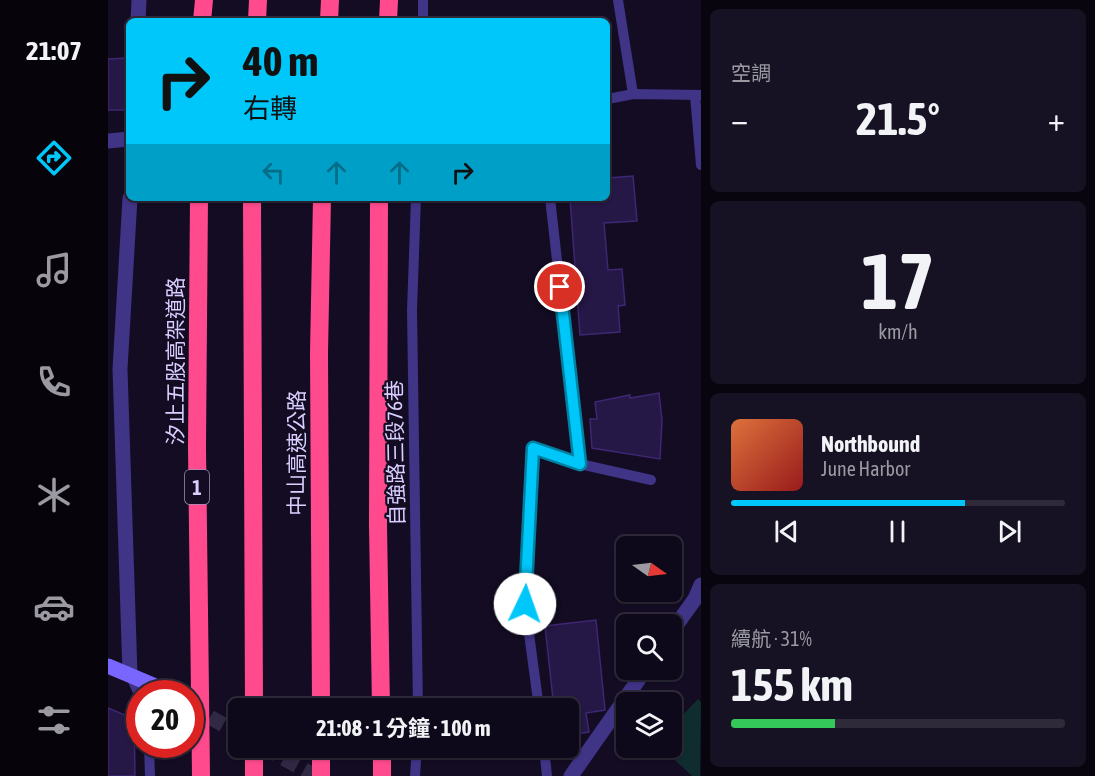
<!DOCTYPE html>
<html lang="zh-TW">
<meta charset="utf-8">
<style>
:root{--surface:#0e091a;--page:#171223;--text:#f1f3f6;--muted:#9b9aa2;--line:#2e2a39;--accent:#00c7fa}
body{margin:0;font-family:"Asap Condensed","Noto Sans TC",sans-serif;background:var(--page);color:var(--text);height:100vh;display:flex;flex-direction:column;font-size:22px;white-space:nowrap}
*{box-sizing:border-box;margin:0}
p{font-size:20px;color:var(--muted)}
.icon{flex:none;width:33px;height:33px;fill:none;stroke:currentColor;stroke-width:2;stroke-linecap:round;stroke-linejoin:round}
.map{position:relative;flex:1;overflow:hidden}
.drawer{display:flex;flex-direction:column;gap:9px;padding:9px;background:#08050e;width:394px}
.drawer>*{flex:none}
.banner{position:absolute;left:18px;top:18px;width:484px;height:183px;border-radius:9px;box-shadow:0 2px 4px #0004,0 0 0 2px var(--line);background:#00c7fa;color:#111;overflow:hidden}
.needle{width:39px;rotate:104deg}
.tools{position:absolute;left:508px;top:536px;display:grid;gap:12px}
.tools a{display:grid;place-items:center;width:66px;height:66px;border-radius:9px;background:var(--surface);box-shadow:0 2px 4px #0004,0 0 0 2px var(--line);font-size:30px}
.speed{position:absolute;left:18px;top:680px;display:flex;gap:12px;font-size:30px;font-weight:700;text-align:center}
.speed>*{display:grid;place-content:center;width:78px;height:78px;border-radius:50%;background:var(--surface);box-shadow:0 2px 4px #0004,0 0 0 2px var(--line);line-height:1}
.speed .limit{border:9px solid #d22;background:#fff;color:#111}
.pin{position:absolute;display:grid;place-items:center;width:51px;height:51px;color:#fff;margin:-26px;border:3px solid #fff;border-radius:50%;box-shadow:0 2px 6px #0007}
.me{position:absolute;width:66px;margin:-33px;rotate:3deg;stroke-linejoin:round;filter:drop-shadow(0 0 4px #0008)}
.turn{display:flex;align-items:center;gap:21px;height:126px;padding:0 18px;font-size:27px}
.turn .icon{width:78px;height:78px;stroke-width:2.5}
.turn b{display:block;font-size:42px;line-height:51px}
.lanes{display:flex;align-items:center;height:57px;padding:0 18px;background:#0003;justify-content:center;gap:30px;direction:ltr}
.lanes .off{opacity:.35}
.big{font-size:45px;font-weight:700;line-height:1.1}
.drawer .tile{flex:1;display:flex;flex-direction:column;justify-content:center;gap:9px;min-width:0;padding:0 21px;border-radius:9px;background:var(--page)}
.drawer .dial{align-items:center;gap:0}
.dial b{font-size:78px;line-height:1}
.song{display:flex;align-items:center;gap:18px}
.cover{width:72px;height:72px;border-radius:9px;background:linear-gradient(135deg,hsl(20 70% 55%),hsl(0 70% 35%))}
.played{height:6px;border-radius:3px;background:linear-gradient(90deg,var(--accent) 70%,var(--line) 70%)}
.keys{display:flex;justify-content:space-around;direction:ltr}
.heat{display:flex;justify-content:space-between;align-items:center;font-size:33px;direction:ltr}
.charge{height:9px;border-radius:4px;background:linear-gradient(90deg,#34c759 31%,var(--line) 0)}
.trip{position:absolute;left:120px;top:698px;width:351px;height:60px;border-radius:9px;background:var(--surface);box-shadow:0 2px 4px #0004,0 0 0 2px var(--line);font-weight:700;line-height:60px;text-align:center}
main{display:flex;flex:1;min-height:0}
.tabs{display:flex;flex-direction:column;width:108px;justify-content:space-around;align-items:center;background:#06040a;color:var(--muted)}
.tabs .icon{width:42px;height:42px}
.tabs .selected{color:var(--accent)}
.tabs b{font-size:27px;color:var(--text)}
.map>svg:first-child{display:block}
.green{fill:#0f2c2e}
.building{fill:#251746;stroke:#3e2773;stroke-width:1.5}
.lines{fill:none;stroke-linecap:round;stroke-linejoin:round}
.secondary-tunnel{stroke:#312944;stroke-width:15;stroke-dasharray:15 8;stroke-linecap:butt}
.lane{stroke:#3f3486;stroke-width:10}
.street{stroke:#3f3486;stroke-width:15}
.secondary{stroke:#7966ff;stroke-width:15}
.highway{stroke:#ff4a8e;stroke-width:18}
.route-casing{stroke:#0081a2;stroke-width:15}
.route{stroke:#00c7fa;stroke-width:10}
.labels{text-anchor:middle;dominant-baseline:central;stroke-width:4.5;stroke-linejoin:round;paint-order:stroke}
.shield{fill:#130c23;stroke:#9e94bd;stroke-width:1.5}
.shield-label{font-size:20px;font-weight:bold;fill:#d9cfff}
.street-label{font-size:21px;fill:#d9cfff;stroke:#130c23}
</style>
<main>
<nav class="tabs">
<b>21:07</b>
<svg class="icon selected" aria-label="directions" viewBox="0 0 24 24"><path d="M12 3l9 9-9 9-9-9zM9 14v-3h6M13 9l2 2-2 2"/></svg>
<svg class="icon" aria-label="music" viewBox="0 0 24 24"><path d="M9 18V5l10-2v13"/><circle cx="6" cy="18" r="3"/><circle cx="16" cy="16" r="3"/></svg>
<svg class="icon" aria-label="phone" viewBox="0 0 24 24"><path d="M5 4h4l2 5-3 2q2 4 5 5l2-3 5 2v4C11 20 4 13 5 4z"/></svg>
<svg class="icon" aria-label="climate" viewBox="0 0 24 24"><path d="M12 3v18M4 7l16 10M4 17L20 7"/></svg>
<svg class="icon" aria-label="car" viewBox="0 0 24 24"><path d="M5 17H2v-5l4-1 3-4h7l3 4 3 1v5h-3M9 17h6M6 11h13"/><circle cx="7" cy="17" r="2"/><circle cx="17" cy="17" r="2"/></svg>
<svg class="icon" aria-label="filters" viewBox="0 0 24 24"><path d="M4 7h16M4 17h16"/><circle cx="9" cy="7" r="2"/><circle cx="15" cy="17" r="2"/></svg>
</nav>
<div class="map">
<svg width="593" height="776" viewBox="0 0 593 776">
<rect width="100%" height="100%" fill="#130c23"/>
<path class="green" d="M 590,699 L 593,702 L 592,776 L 584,776 L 553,747 L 564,747 L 564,726 Z"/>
<g class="building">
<path d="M 20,58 L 21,110 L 0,110 L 0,59 Z"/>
<path d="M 525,176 L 529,221 L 496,223 L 500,270 L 514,269 L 517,305 L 510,306 L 512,332 L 472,335 L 462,198 L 500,198 L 500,178 Z"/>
<path d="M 551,393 L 554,420 L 552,459 L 484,448 L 482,419 L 489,419 L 487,402 L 522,395 L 522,398 Z"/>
<path d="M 488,620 L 497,710 L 478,713 L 481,732 L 460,735 L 460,708 L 446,708 L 437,626 Z"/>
<path d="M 0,708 L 26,719 L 27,776 L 0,776 Z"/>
</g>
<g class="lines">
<g class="secondary-tunnel">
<path d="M 45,685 L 60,693"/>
<path d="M 82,706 L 130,733"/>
<path d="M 156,747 L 207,776"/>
</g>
<g class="lane">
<path d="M 510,0 L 525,94"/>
<path d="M 315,21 L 315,0"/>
<path d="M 587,95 L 593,165"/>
<path d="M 500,99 L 525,94 L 593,95"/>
<path d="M 308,198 L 304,310 L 310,708"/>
<path d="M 442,198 L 472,464"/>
<path d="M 22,674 L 32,697"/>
<path d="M 431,708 L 417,604 L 425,448 L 472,464 L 543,480"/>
<path d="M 41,744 L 42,776"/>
<path d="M 436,747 L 439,776"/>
<path d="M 307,776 L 309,747"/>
</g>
<g class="street">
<path d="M 30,21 L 31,0"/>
<path d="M 0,141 L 21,139"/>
<path d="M 22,198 L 12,369 L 22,674"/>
<path d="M 564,631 L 587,599 L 593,585"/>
<path d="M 463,776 L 538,669"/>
</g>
<path class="secondary" d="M 0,666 L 45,685"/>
<g class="highway">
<path d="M 94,21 L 96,0"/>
<path d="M 149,21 L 150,0"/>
<path d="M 221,21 L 222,0"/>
<path d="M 280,21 L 281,0"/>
<path d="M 91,198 L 89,447 L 93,776"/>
<path d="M 144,198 L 146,708"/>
<path d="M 271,198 L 270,525 L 273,708"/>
<path d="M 213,708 L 211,353 L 214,198"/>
<path d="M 146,747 L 146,776"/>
<path d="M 274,747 L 274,776"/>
<path d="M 213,776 L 213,747"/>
</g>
</g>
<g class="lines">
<defs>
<path id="route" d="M 417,604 L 425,448 L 472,464 L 452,287"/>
</defs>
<use href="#route" class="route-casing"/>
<use href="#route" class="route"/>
</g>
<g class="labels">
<rect class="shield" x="77" y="470" width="24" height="34" rx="4.5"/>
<g class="shield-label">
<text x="89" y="487">1</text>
</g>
<g class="street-label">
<text transform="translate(67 361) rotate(-90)">汐止五股高架道路</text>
<text transform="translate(188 453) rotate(-90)">中山高速公路</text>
<text transform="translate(287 453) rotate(-91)">自強路三段76巷</text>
</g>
</g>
</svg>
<div class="tools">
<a><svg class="needle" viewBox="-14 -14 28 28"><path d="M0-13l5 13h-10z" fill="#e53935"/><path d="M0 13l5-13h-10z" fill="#9b9aa2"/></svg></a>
<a><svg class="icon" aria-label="search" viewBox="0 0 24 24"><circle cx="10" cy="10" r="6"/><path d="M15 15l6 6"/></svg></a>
<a><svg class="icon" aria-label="layers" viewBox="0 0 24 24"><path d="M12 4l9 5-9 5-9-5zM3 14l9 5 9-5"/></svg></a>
</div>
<div class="speed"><div class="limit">20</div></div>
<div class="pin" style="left:452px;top:287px;background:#d93025"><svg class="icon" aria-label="arrive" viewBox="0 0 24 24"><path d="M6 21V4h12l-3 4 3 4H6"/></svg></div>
<svg class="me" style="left:417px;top:604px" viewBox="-20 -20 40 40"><circle r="19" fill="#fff"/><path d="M0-13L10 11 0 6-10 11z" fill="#00c7fa"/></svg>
<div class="trip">21:08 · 1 分鐘 · 100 m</div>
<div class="banner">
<div class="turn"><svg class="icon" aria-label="right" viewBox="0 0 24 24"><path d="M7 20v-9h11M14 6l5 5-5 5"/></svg><div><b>40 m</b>右轉</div></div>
<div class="lanes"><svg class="icon off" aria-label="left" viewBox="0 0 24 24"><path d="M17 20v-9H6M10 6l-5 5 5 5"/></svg><svg class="icon off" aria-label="ahead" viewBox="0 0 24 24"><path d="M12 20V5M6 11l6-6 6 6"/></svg><svg class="icon off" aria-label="ahead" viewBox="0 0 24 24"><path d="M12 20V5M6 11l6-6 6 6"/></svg><svg class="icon" aria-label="right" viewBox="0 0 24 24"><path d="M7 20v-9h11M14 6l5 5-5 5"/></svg></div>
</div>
</div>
<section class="drawer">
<div class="tile"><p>空調</p>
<div class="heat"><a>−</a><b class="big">21.5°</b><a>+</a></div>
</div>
<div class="tile dial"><b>17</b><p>km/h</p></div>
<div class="tile">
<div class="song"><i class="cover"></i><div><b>Northbound</b><p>June Harbor</p></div></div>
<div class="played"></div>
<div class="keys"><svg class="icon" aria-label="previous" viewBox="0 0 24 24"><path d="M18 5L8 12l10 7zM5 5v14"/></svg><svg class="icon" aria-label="pause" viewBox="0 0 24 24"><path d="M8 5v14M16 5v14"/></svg><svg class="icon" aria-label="next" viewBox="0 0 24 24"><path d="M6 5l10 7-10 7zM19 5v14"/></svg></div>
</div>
<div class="tile"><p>續航 · 31%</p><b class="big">155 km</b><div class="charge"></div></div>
</section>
</main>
